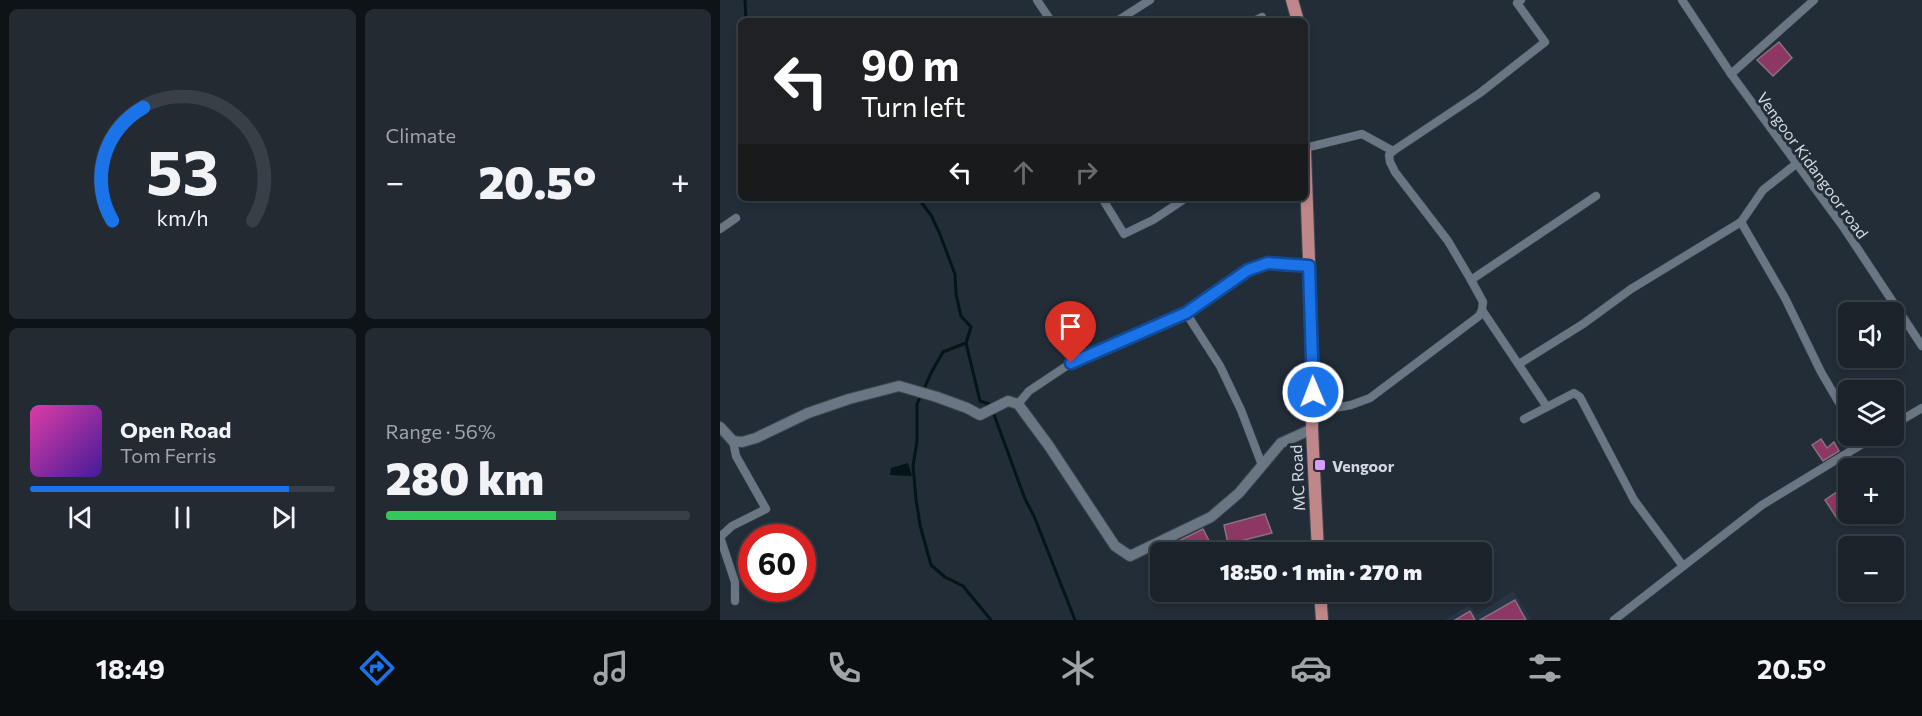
<!DOCTYPE html>
<meta charset="utf-8">
<style>
:root{--surface:#1a222a;--page:#232a32;--text:#f1f3f6;--muted:#9fa4a8;--line:#383f47;--accent:#1a73e8}
body{margin:0;font-family:Commissioner,sans-serif;background:var(--page);color:var(--text);height:100vh;display:flex;flex-direction:column;font-size:22px;white-space:nowrap}
*{box-sizing:border-box;margin:0}
p{font-size:20px;color:var(--muted)}
.icon{flex:none;width:33px;height:33px;fill:none;stroke:currentColor;stroke-width:2;stroke-linecap:round;stroke-linejoin:round}
.map{position:relative;flex:1;overflow:hidden}
.drawer{display:flex;flex-direction:column;gap:9px;padding:9px;background:#0e1317;width:720px}
.drawer>*{flex:none}
.top-card{position:absolute;left:18px;top:18px;width:570px;height:183px;border-radius:9px;box-shadow:0 3px 9px #0003,0 0 0 2px var(--line);background:#202124;color:#fff;overflow:hidden}
.buttons{position:absolute;left:1118px;top:302px;display:grid;gap:12px}
.buttons a{display:grid;place-items:center;width:66px;height:66px;border-radius:9px;background:var(--surface);box-shadow:0 3px 9px #0003,0 0 0 2px var(--line);font-size:30px}
.speed{position:absolute;left:18px;top:524px;display:flex;gap:12px;font-size:30px;font-weight:700;text-align:center}
.speed>*{display:grid;place-content:center;width:78px;height:78px;border-radius:50%;background:var(--surface);box-shadow:0 3px 9px #0003,0 0 0 2px var(--line);line-height:1}
.speed .limit{border:9px solid #d22;background:#fff;color:#111}
.pin{position:absolute;display:grid;place-items:center;width:51px;height:51px;color:#fff;margin:-62px -26px;border-radius:50% 50% 50% 0;rotate:-45deg;box-shadow:0 0 6px #0007}
.pin .icon{rotate:45deg}
.me{position:absolute;width:66px;margin:-33px;rotate:359deg;stroke-linejoin:round;filter:drop-shadow(0 0 4px #0008)}
.turn{display:flex;align-items:center;gap:21px;height:126px;padding:0 24px;font-size:27px}
.turn .icon{width:78px;height:78px;stroke-width:2.5}
.turn b{display:block;font-size:42px;line-height:51px}
.lanes{display:flex;align-items:center;height:57px;padding:0 24px;background:#0003;justify-content:center;gap:30px;direction:ltr}
.lanes .off{opacity:.35}
.big{font-size:45px;font-weight:800;line-height:1.1}
.drawer .card{flex:1;display:flex;flex-direction:column;justify-content:center;gap:9px;min-width:0;padding:0 21px;border-radius:9px;background:var(--page)}
.drawer .dial{align-items:center;gap:0}
.dial svg{height:156px;overflow:visible;fill:none;stroke:var(--line);stroke-width:7;stroke-linecap:round;text-anchor:middle}
.dial text{fill:var(--text);stroke:none}
.song{display:flex;align-items:center;gap:18px}
.cover{width:72px;height:72px;border-radius:9px;background:linear-gradient(135deg,hsl(320 70% 55%),hsl(260 70% 35%))}
.played{height:6px;border-radius:3px;background:linear-gradient(90deg,var(--accent) 85%,var(--line) 85%)}
.keys{display:flex;justify-content:space-around;direction:ltr}
.heat{display:flex;justify-content:space-between;align-items:center;font-size:33px;direction:ltr}
.charge{height:9px;border-radius:4px;background:linear-gradient(90deg,#34c759 56%,var(--line) 0)}
.drawer .tiles{flex:1;display:grid;gap:9px;grid-template-columns:repeat(2,1fr)}
.trip{position:absolute;left:430px;top:542px;width:342px;height:60px;border-radius:9px;background:var(--surface);box-shadow:0 3px 9px #0003,0 0 0 2px var(--line);font-weight:800;line-height:60px;text-align:center}
.tab-bar{display:flex;height:96px;justify-content:space-around;align-items:center;background:#0a0e11;color:var(--muted)}
.tab-bar .icon{width:42px;height:42px}
.tab-bar .current{color:var(--accent)}
.tab-bar b{font-size:27px;color:var(--text)}
main{display:flex;flex:1;min-height:0}
.map>svg:first-child{display:block}
.built{fill:#283546}
.water{fill:#031517}
.lines{fill:none;stroke-linecap:round;stroke-linejoin:round}
.stream{stroke:#031517;stroke-width:3}
.building{fill:#8c3764;stroke:#86737b;stroke-width:1.5}
.street-casing{stroke:#3f4851;stroke-width:9}
.secondary-casing{stroke:#3f4851;stroke-width:12}
.primary-casing{stroke:#3f4851;stroke-width:14}
.street{stroke:#6b7684;stroke-width:8}
.secondary{stroke:#6b7684;stroke-width:10}
.primary{stroke:#bf8789;stroke-width:12}
.route-casing{stroke:#114b97;stroke-width:15}
.route{stroke:#1a73e8;stroke-width:10}
.poi-dot{fill:#d79bf9;stroke:#232d38;stroke-width:2}
.labels{text-anchor:middle;dominant-baseline:central;stroke-width:6;stroke-linejoin:round;paint-order:stroke}
.street-label{font-size:16px;fill:#d2d8e0;stroke:#232d38}
.poi-label{font-size:16px;font-weight:bold;fill:#d2d8e0;stroke:#232d38;text-anchor:start}
</style>
<main>
<section class="drawer">
<div class="tiles">
<div class="card dial"><svg viewBox="0 0 100 80">
<path d="M14 69A42 42 0 1 1 86 69"/>
<path d="M14 69A42 42 0 0 1 30 11" stroke="#1a73e8"/>
<text x="50" y="56" font-size="32" font-weight="700">53</text>
<text x="50" y="72" font-size="11">km/h</text>
</svg></div>
<div class="card"><p>Climate</p>
<div class="heat"><a>−</a><b class="big">20.5°</b><a>+</a></div>
</div>
<div class="card">
<div class="song"><i class="cover"></i><div><b>Open Road</b><p>Tom Ferris</p></div></div>
<div class="played"></div>
<div class="keys"><svg class="icon" aria-label="previous" viewBox="0 0 24 24"><path d="M18 5L8 12l10 7zM5 5v14"/></svg><svg class="icon" aria-label="pause" viewBox="0 0 24 24"><path d="M8 5v14M16 5v14"/></svg><svg class="icon" aria-label="next" viewBox="0 0 24 24"><path d="M6 5l10 7-10 7zM19 5v14"/></svg></div>
</div>
<div class="card"><p>Range · 56%</p><b class="big">280 km</b><div class="charge"></div></div>
</div>
</section>
<div class="map">
<svg width="1202" height="620" viewBox="0 0 1202 620">
<rect width="100%" height="100%" fill="#232d38"/>
<path class="built" d="M 793,591 L 812,620 L 725,620 L 749,605 L 756,615 Z"/>
<path class="water" d="M 188,463 L 192,476 L 170,475 L 171,468 Z"/>
<g class="lines">
<g class="stream">
<path d="M 25,0 L 26,21"/>
<path d="M 198,198 L 211,215 L 219,232 L 235,274 L 236,294 L 241,316 L 251,327 L 246,343 L 223,352 L 211,373 L 204,389"/>
<path d="M 246,343 L 260,401 L 272,405"/>
<path d="M 201,395 L 197,404 L 197,441 L 193,466 L 196,499 L 200,525 L 211,565 L 225,577 L 243,586 L 271,620"/>
<path d="M 273,412 L 305,499 L 314,516 L 355,620"/>
</g>
</g>
<g class="building">
<path d="M 1059,42 L 1072,58 L 1053,76 L 1037,60 Z"/>
<path d="M 1101,439 L 1107,448 L 1114,442 L 1119,451 L 1103,461 L 1092,445 Z"/>
<path d="M 1124,487 L 1128,494 L 1128,513 L 1118,520 L 1105,500 Z"/>
<path d="M 545,514 L 552,533 L 508,544 L 504,525 Z"/>
<path d="M 483,529 L 495,552 L 436,552 Z"/>
<path d="M 795,600 L 806,620 L 760,620 Z"/>
<path d="M 750,611 L 755,620 L 735,620 Z"/>
</g>
<g class="lines">
<defs>
<g id="street">
<path d="M 317,0 L 331,21"/>
<path d="M 962,0 L 1011,74 L 1124,228 L 1202,346"/>
<path d="M 397,21 L 430,0"/>
<path d="M 534,21 L 542,17"/>
<path d="M 1011,74 L 1094,0"/>
<path d="M 585,148 L 642,134 L 673,151"/>
<path d="M 382,198 L 404,234 L 433,220 L 466,198"/>
<path d="M 1021,222 L 1065,298 L 1101,372 L 1128,418"/>
<path d="M 0,229 L 16,218"/>
<path d="M 751,280 L 876,196"/>
<path d="M 762,310 L 827,407"/>
<path d="M 466,313 L 500,366 L 521,410 L 542,465"/>
<path d="M 799,364 L 863,324 L 911,289 L 1021,222 L 1043,190 L 1076,164"/>
<path d="M 298,404 L 309,391 L 351,363 L 466,313 L 528,270 L 548,263 L 589,266"/>
<path d="M 593,412 L 631,405 L 650,398 L 759,316 L 762,310 L 763,302 L 751,280 L 728,241 L 675,172 L 670,162 L 669,155 L 673,151 L 760,93 L 825,42 L 797,3 L 801,0"/>
<path d="M 804,419 L 854,393 L 860,397 L 914,500 L 963,566"/>
<path d="M 1173,425 L 1202,408"/>
<path d="M 1138,435 L 1143,443"/>
<path d="M 13,441 L 16,456 L 46,509 L 12,526 L 0,537 L 15,582 L 15,601"/>
<path d="M 894,620 L 1042,505 L 1157,435"/>
</g>
<path id="secondary" d="M 0,427 L 13,441 L 22,442 L 36,438 L 88,413 L 129,399 L 179,386 L 217,397 L 247,408 L 260,415 L 288,401 L 298,404 L 329,446 L 395,546 L 410,556 L 491,517 L 519,493 L 561,443 L 592,429"/>
<g id="primary">
<path d="M 572,0 L 578,21"/>
<path d="M 585,151 L 593,371 L 592,429 L 598,552"/>
<path d="M 600,591 L 602,620"/>
</g>
</defs>
<use href="#street" class="street-casing"/>
<use href="#secondary" class="secondary-casing"/>
<use href="#primary" class="primary-casing"/>
<use href="#street" class="street"/>
<use href="#secondary" class="secondary"/>
<use href="#primary" class="primary"/>
</g>
<g class="lines">
<defs>
<path id="route" d="M 351,363 L 466,313 L 528,270 L 548,263 L 589,266 L 593,392"/>
</defs>
<use href="#route" class="route-casing"/>
<use href="#route" class="route"/>
</g>
<rect class="poi-dot" x="594" y="459" width="12" height="12" rx="3"/>
<g class="labels">
<g class="street-label">
<text transform="translate(1093 165) rotate(54)">Vengoor Kidangoor road</text>
<text transform="translate(577 478) rotate(-93)">MC Road</text>
</g>
<g class="poi-label">
<text x="612" y="465">Vengoor</text>
</g>
</g>
</svg>
<div class="buttons">
<a><svg class="icon" aria-label="sound" viewBox="0 0 24 24"><path d="M4 9h4l5-4v14l-5-4H4zM17 9q2 3 0 6"/></svg></a>
<a><svg class="icon" aria-label="layers" viewBox="0 0 24 24"><path d="M12 4l9 5-9 5-9-5zM3 14l9 5 9-5"/></svg></a>
<a>+</a>
<a>−</a>
</div>
<div class="speed"><div class="limit">60</div></div>
<div class="pin" style="left:351px;top:363px;background:#d93025"><svg class="icon" aria-label="arrive" viewBox="0 0 24 24"><path d="M6 21V4h12l-3 4 3 4H6"/></svg></div>
<svg class="me" style="left:593px;top:392px" viewBox="-20 -20 40 40"><circle r="17" fill="#1a73e8" stroke="#fff" stroke-width="3"/><path d="M0-11L8 9 0 5-8 9z" fill="#fff"/></svg>
<div class="trip">18:50 · 1 min · 270 m</div>
<div class="top-card">
<div class="turn"><svg class="icon" aria-label="left" viewBox="0 0 24 24"><path d="M17 20v-9H6M10 6l-5 5 5 5"/></svg><div><b>90 m</b>Turn left</div></div>
<div class="lanes"><svg class="icon" aria-label="left" viewBox="0 0 24 24"><path d="M17 20v-9H6M10 6l-5 5 5 5"/></svg><svg class="icon off" aria-label="ahead" viewBox="0 0 24 24"><path d="M12 20V5M6 11l6-6 6 6"/></svg><svg class="icon off" aria-label="right" viewBox="0 0 24 24"><path d="M7 20v-9h11M14 6l5 5-5 5"/></svg></div>
</div>
</div>
</main>
<nav class="tab-bar">
<b>18:49</b>
<svg class="icon current" aria-label="directions" viewBox="0 0 24 24"><path d="M12 3l9 9-9 9-9-9zM9 14v-3h6M13 9l2 2-2 2"/></svg>
<svg class="icon" aria-label="music" viewBox="0 0 24 24"><path d="M9 18V5l10-2v13"/><circle cx="6" cy="18" r="3"/><circle cx="16" cy="16" r="3"/></svg>
<svg class="icon" aria-label="phone" viewBox="0 0 24 24"><path d="M5 4h4l2 5-3 2q2 4 5 5l2-3 5 2v4C11 20 4 13 5 4z"/></svg>
<svg class="icon" aria-label="climate" viewBox="0 0 24 24"><path d="M12 3v18M4 7l16 10M4 17L20 7"/></svg>
<svg class="icon" aria-label="car" viewBox="0 0 24 24"><path d="M5 17H2v-5l4-1 3-4h7l3 4 3 1v5h-3M9 17h6M6 11h13"/><circle cx="7" cy="17" r="2"/><circle cx="17" cy="17" r="2"/></svg>
<svg class="icon" aria-label="filters" viewBox="0 0 24 24"><path d="M4 7h16M4 17h16"/><circle cx="9" cy="7" r="2"/><circle cx="15" cy="17" r="2"/></svg>
<b>20.5°</b>
</nav>
